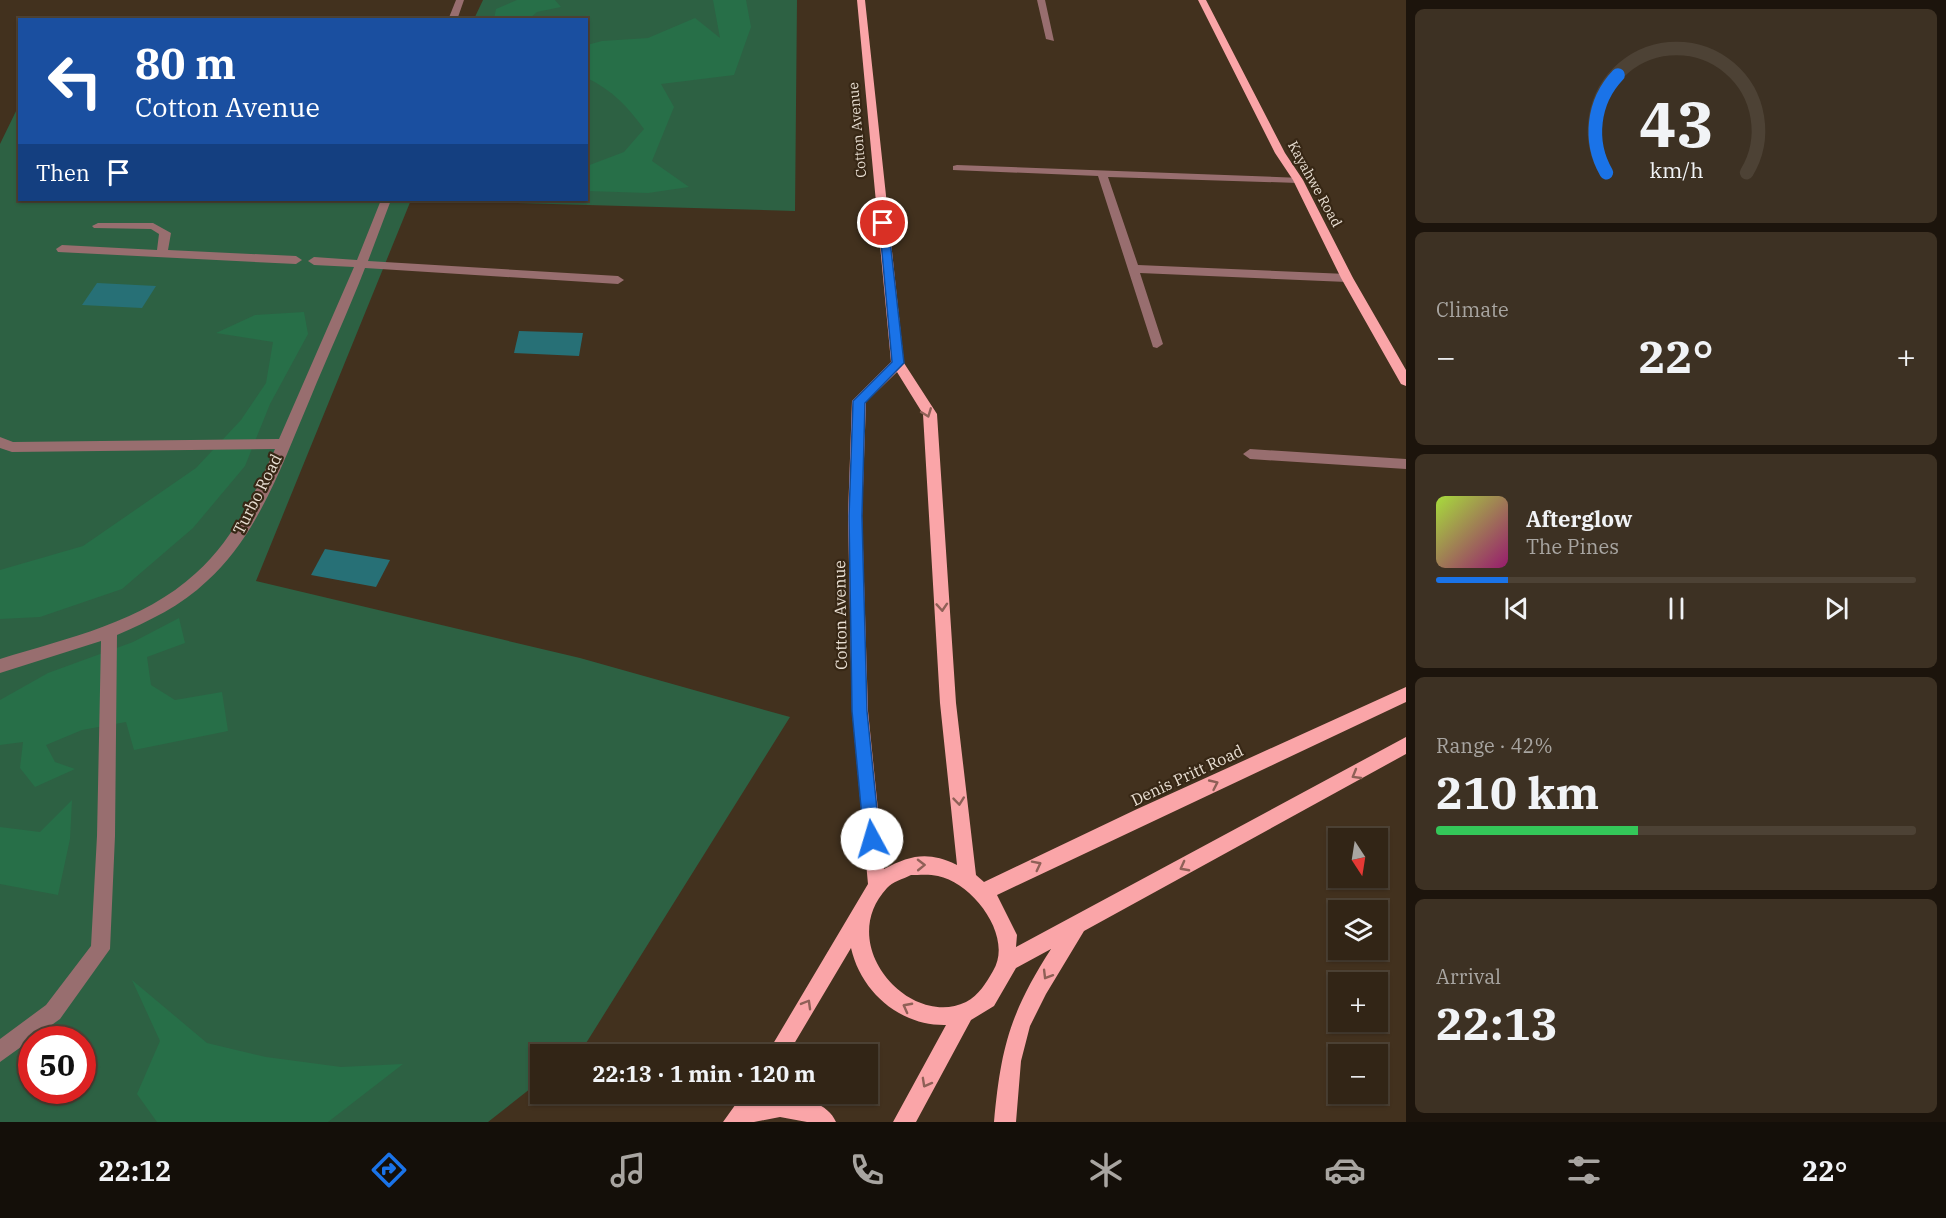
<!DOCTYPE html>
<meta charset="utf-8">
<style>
:root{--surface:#322516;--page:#3d3123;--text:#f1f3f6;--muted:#a8a5a1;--line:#4d4235;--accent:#1a73e8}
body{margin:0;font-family:"IBM Plex Serif",serif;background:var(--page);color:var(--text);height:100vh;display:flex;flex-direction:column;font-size:22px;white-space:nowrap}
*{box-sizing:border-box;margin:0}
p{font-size:20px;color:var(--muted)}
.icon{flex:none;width:33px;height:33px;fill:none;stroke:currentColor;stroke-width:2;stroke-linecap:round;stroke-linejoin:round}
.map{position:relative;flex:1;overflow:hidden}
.sheet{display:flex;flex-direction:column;gap:9px;padding:9px;background:#1c140c;width:540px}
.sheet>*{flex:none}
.guide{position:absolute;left:18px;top:18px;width:570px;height:183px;border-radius:0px;box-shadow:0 2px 4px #0004,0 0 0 2px var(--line);background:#1a4fa0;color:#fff;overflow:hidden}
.needle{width:39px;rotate:168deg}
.controls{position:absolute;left:1328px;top:828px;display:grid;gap:12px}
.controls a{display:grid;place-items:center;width:60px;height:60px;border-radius:0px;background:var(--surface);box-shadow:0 2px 4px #0004,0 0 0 2px var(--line);font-size:30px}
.speed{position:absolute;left:18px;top:1026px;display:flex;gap:12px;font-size:30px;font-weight:700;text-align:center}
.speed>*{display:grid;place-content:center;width:78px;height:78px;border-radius:50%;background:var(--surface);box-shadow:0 2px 4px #0004,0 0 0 2px var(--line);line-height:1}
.speed .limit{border:9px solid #d22;background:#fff;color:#111}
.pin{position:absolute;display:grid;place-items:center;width:51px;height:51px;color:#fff;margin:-26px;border:3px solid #fff;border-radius:50%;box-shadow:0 2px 6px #0007}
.me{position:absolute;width:66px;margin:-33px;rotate:354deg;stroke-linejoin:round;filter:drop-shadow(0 0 4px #0008)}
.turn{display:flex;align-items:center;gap:21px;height:126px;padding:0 18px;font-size:27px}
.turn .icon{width:78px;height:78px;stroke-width:2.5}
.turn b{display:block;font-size:42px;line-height:51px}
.then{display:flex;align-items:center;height:57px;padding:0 18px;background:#0003;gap:12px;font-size:22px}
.big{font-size:45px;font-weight:700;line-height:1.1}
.sheet .tile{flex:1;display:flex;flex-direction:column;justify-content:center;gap:9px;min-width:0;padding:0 21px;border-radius:9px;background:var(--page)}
.sheet .dial{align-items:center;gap:0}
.dial svg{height:156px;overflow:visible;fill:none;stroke:var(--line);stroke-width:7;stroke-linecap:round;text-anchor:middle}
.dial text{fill:var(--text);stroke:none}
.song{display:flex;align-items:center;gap:18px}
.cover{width:72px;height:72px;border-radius:9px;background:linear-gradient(135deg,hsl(80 70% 55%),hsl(320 70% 35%))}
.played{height:6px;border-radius:3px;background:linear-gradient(90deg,var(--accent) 15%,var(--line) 15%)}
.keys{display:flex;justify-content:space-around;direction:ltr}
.heat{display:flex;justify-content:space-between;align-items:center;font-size:33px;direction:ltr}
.charge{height:9px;border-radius:4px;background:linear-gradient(90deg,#34c759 42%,var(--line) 0)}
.trip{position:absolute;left:530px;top:1044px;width:348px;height:60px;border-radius:0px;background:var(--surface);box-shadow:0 2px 4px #0004,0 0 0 2px var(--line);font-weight:700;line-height:60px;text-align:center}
.dock{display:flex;height:96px;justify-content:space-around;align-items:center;background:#140f09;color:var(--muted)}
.dock .icon{width:42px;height:42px}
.dock .selected{color:var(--accent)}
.dock b{font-size:27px;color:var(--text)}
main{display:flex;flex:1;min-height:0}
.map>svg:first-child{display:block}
.green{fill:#2d6143;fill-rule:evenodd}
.forest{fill:#276f48}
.water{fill:#277076}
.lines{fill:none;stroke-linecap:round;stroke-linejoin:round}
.minor{fill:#986e6f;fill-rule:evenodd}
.major{fill:#faa5a8;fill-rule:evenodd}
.oneway{stroke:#8f6057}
.route{fill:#1a73e8;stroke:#114b97;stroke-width:1.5}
.labels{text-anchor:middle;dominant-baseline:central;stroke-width:4.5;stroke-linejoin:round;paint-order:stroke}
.far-street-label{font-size:14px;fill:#e9dfd3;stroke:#372715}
.street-label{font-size:16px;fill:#e9dfd3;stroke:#372715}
</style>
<main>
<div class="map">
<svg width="1406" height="1122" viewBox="0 0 1406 1122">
<rect width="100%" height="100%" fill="#42311e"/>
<path class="green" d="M 483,0 L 797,0 L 795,211 L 411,200 L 256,581 L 580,658 L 790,717 L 583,1048 L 575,1054 L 540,1054 L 540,1081 L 488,1122 L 0,1122 L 0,144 L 19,105 L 20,200 L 586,200 L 586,20 L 474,19 ZM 32,1040 L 82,1040 L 82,1090 L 32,1090 Z"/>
<g class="forest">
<path d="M 517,0 L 555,0 L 561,7 L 537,12 L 529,19 L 494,19 L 496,9 Z"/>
<path d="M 713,0 L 746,0 L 751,27 L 734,75 L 661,84 L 674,107 L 652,161 L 689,187 L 648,193 L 587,191 L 587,166 L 624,152 L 644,129 C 628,107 612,90 587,78 L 587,45 L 602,41 L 648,38 L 695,18 L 720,38 Z"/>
<path d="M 304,312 L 308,334 L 270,404 L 245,466 L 193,528 L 122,589 L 40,617 L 0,619 L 0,570 L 83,546 L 196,468 L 241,420 L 266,383 L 273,342 L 216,333 L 255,315 Z"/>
<path d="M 179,618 L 185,643 L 147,657 L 151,685 L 175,700 L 222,692 L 228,731 L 134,750 L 126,722 L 82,730 L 46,745 L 55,762 L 75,769 L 35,787 L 20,768 L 23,742 L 0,745 L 0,700 L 48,673 L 133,642 Z"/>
<path d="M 72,800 L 70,839 L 58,895 L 0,884 L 0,827 L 40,832 Z"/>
<path d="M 132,980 L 207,1043 L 266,1057 L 341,1067 L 403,1064 L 328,1122 L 157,1122 L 137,1094 L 160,1041 Z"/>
</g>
<g class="water">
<path d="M 97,283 L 156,286 L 142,308 L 82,305 Z"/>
<path d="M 519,331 L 583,333 L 579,356 L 514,353 Z"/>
<path d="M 325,549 L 390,560 L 376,587 L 311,575 Z"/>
</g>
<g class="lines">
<g class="minor">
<path d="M 456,0 L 464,0 L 457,20 L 448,20 Z"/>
<path d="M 1037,0 L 1045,0 L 1054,41 L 1046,39 Z"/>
<path d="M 957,165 L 1302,178 L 1302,182 L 1298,183 L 1108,177 L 1138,265 L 1347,274 L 1353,278 L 1347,282 L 1140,273 L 1163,344 L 1157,348 L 1153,347 L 1098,176 L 953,170 L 953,166 Z"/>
<path d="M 381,200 L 391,200 L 368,261 L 618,276 L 624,280 L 618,284 L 365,268 C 348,312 328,355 310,399 C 283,462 259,534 207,581 C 181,606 149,621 117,635 L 115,836 L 110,949 L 60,1019 L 0,1062 L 0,1039 L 46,1005 L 91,946 L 97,836 L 101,641 L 0,673 L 0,659 C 68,638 143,622 196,573 C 233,540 255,493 275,449 L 12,452 L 0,448 L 0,437 L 13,442 L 279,439 L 354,267 L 314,265 L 308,261 L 314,257 L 357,260 Z"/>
<path d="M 98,223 L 153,223 L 171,233 L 168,250 L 296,256 L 302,260 L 296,264 L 58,252 L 56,249 L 62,245 L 157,250 L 159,234 L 151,229 L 94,228 L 92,226 Z"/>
<path d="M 1250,449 L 1406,459 L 1406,469 L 1250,459 L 1243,454 Z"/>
</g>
<g class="major">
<path d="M 857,0 L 865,0 L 904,363 L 937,414 L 956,703 L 976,875 L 984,882 L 1135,810 L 1406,687 L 1406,702 L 997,895 L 1017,935 L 1016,947 L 1406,737 L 1406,754 L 1084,931 L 1046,994 L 1030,1026 L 1021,1061 L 1016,1122 L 994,1122 C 1001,1047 1010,1013 1051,949 L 1016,968 L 994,1006 L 971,1020 L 916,1122 L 893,1122 L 946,1025 C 900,1026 861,992 851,948 L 788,1054 L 767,1054 L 868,884 L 852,711 L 848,516 L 852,401 L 891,362 ZM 897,372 L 923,414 L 940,703 L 957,865 C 928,851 911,855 884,869 L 868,711 L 862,516 L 866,402 ZM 911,875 C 919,875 930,874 938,876 C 973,883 1014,937 993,971 C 986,983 979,995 966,1002 C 910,1029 834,945 887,888 C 892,882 903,879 911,875 Z"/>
<path d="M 1198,0 L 1206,0 L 1285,153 L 1303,180 L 1353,278 L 1406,370 L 1406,386 L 1401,384 L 1341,278 L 1293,180 L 1275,153 Z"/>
<path d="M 743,1094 L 765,1094 L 764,1098 C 786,1093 826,1098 836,1122 L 807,1122 L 780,1117 L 754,1122 L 723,1122 Z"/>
</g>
</g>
<defs><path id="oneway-chevron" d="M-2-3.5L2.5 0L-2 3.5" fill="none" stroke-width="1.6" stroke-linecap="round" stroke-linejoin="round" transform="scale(1.5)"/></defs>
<g class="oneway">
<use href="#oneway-chevron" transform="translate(927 413) rotate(69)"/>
<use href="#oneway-chevron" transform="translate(942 607) rotate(86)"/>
<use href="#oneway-chevron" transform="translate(1356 775) rotate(150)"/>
<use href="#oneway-chevron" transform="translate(1214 784) rotate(-25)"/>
<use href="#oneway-chevron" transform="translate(959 801) rotate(84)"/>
<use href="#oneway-chevron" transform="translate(921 865) rotate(-1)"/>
<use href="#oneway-chevron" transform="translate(1037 865) rotate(-27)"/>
<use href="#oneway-chevron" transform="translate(1184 867) rotate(152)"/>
<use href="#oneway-chevron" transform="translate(1047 975) rotate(121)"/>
<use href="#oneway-chevron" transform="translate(807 1004) rotate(-60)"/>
<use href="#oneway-chevron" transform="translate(907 1007) rotate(-152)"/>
<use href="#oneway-chevron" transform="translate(926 1083) rotate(119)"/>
</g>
<path class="route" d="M 879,220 L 888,223 L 904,363 L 865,403 L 862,516 L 867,711 L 880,839 L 878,845 L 872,847 L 866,845 L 864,839 L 852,711 L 849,516 L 853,401 L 892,362 Z"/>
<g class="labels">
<g class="far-street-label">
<text transform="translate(857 130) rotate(-95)">Cotton Avenue</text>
<text transform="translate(1315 184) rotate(61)">Kayahwe Road</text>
</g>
<g class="street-label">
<text transform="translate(257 494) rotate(-63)">Turbo Road</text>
<text transform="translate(840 615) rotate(-91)">Cotton Avenue</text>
<text transform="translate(1187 775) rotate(-25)">Denis Pritt Road</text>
</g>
</g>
</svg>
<div class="controls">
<a><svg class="needle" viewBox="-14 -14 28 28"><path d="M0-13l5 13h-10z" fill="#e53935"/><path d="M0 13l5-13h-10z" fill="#a8a5a1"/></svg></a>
<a><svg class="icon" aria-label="layers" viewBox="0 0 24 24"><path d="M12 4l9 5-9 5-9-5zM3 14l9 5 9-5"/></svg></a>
<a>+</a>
<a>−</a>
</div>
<div class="speed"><div class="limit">50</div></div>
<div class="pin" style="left:883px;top:223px;background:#d93025"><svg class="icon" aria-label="arrive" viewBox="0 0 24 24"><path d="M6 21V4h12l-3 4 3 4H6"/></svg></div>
<svg class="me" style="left:872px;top:839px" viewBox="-20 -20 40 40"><circle r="19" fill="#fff"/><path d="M0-13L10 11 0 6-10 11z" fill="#1a73e8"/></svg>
<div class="trip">22:13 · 1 min · 120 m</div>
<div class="guide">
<div class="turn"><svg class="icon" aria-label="left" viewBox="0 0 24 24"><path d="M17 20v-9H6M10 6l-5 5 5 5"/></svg><div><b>80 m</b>Cotton Avenue</div></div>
<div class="then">Then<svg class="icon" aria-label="arrive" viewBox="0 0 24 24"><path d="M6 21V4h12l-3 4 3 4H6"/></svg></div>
</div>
</div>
<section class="sheet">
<div class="tile dial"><svg viewBox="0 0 100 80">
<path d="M14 69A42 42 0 1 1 86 69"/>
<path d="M14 69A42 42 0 0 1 20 19" stroke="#1a73e8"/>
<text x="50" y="56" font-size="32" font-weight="700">43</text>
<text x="50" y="72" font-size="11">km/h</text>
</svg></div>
<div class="tile"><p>Climate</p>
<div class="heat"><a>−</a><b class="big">22°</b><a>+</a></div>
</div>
<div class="tile">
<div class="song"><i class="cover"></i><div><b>Afterglow</b><p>The Pines</p></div></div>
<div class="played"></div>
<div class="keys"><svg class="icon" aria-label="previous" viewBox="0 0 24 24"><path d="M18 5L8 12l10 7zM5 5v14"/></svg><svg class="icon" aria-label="pause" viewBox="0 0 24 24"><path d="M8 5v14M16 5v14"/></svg><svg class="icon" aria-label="next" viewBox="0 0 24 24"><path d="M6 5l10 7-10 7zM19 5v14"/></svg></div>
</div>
<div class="tile"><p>Range · 42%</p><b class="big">210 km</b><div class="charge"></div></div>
<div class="tile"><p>Arrival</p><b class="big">22:13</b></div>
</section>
</main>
<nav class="dock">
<b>22:12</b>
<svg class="icon selected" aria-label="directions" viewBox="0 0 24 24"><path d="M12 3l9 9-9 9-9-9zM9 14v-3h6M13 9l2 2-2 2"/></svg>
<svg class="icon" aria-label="music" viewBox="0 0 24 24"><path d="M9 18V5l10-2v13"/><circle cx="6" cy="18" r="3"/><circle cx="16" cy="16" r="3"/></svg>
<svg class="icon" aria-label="phone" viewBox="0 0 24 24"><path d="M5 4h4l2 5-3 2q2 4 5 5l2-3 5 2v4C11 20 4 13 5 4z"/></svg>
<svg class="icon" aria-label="climate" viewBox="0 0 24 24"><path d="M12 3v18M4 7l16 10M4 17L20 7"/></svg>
<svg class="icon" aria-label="car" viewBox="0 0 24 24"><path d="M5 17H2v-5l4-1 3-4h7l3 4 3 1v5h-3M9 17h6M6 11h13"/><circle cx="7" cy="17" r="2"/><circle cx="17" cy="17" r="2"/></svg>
<svg class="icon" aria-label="filters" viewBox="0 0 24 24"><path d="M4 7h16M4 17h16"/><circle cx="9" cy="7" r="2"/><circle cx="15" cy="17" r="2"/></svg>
<b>22°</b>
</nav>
